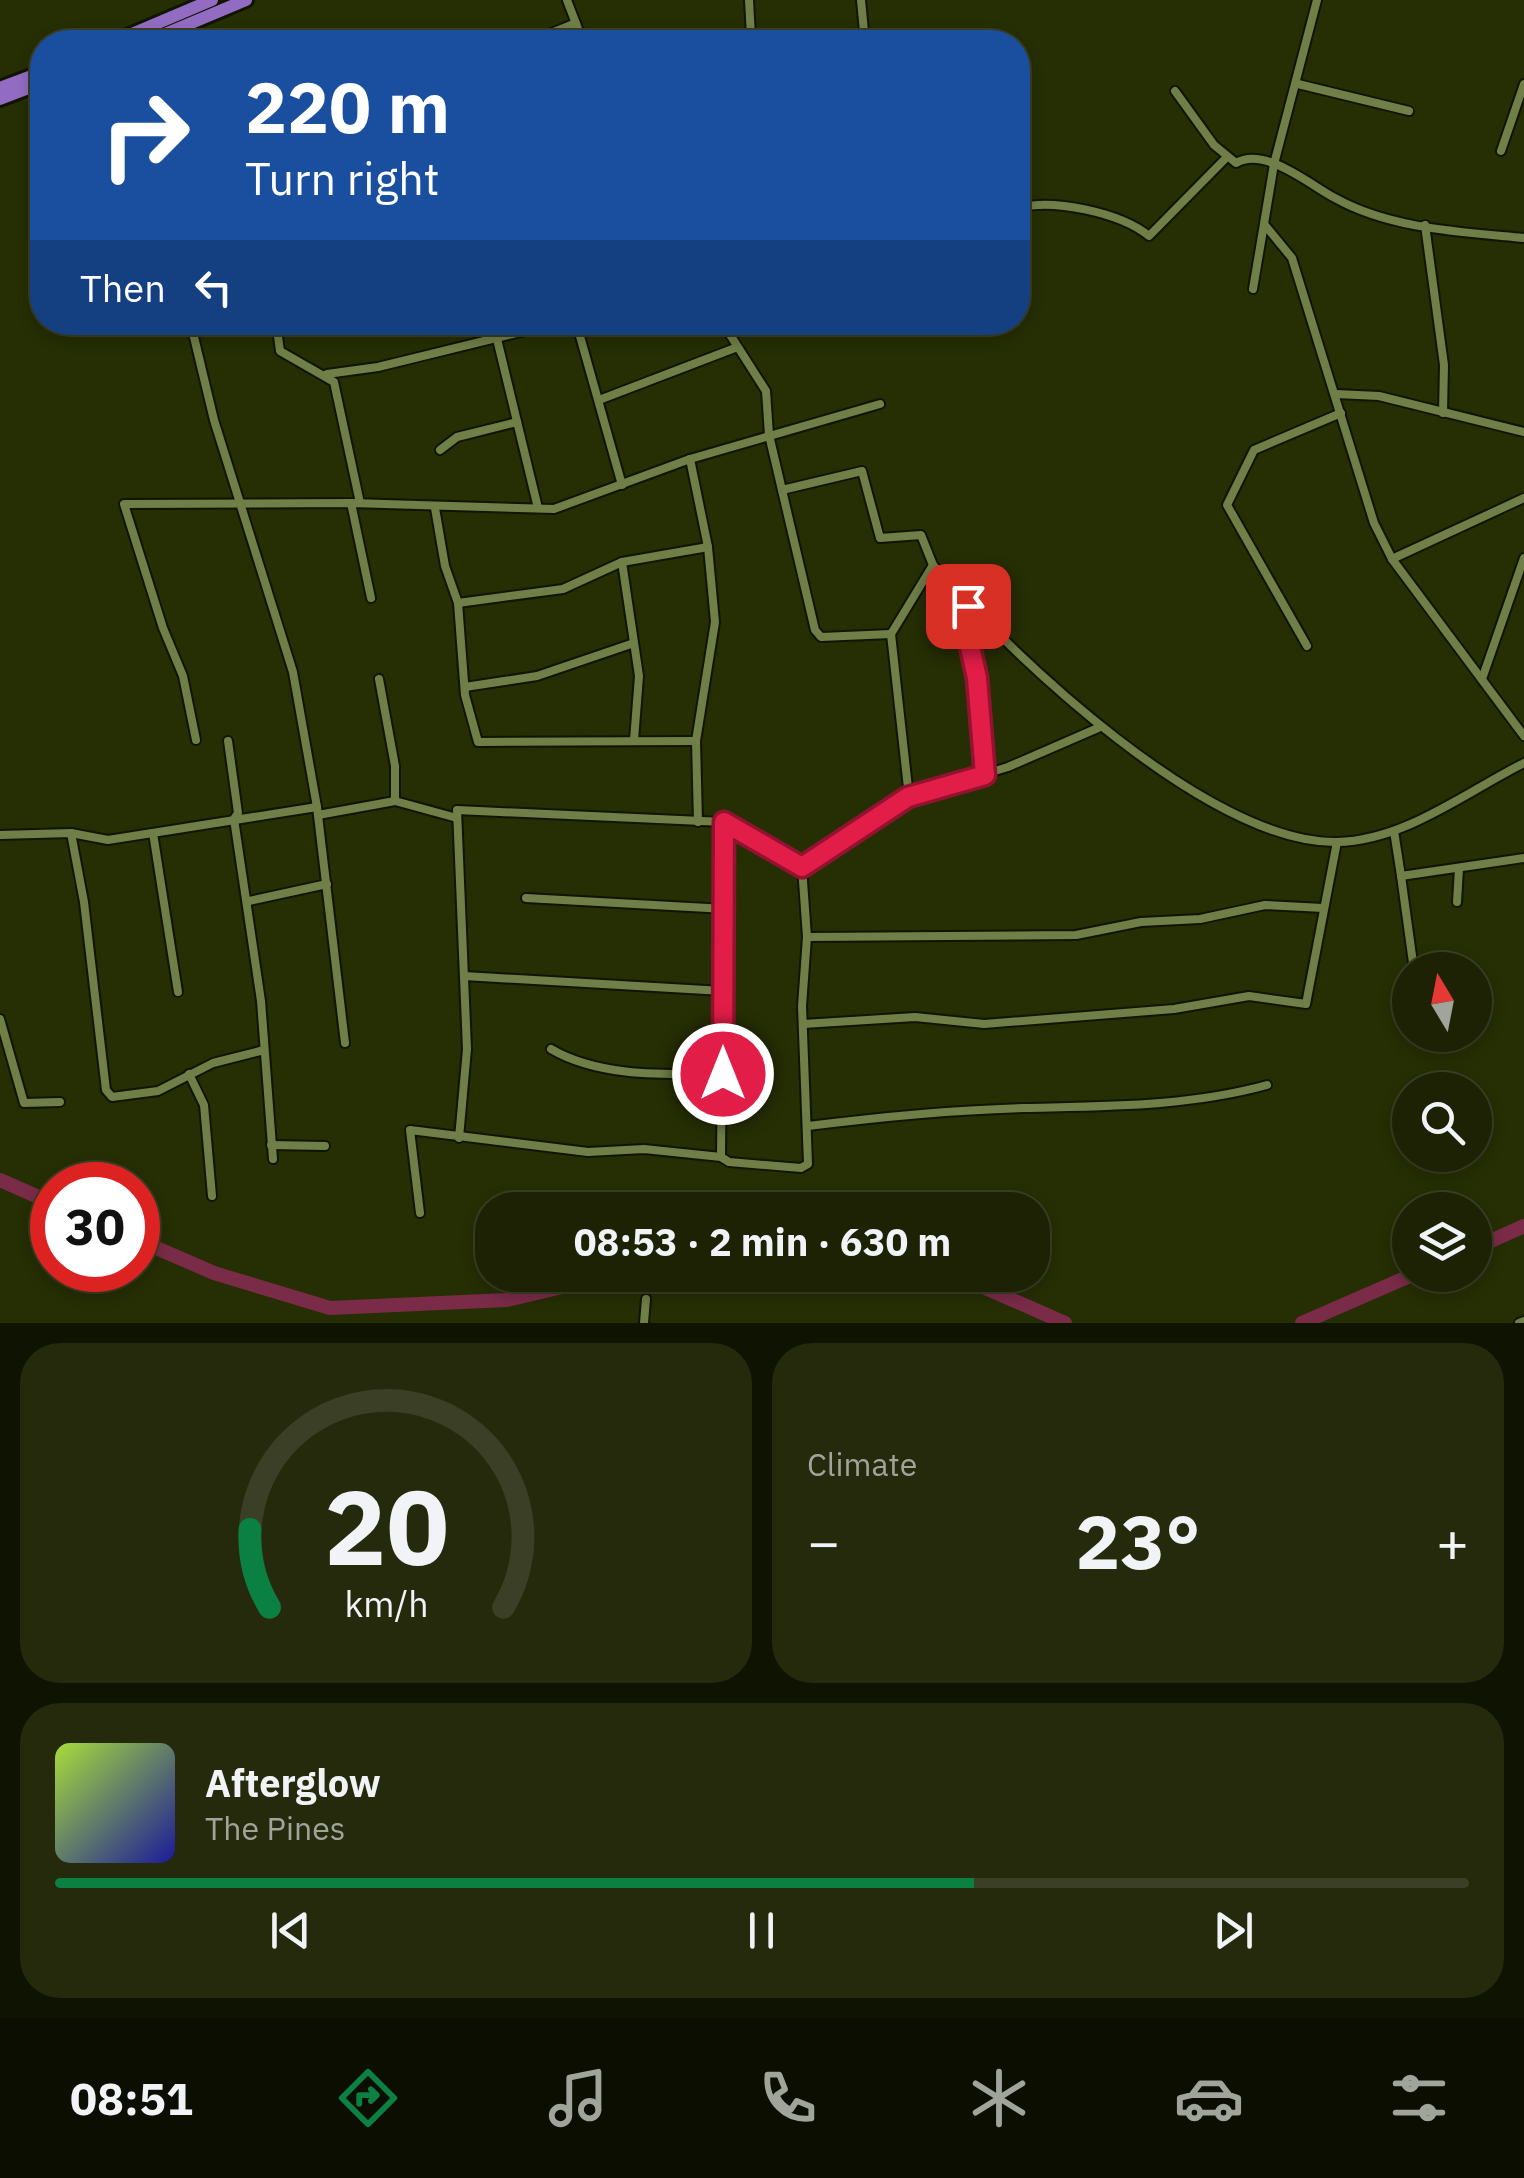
<!DOCTYPE html>
<meta charset="utf-8">
<style>
:root{--surface:#1c2203;--page:#252a0d;--text:#f1f3f6;--muted:#a0a49a;--line:#3a3f25;--accent:#0b8043}
body{margin:0;font-family:"IBM Plex Sans",sans-serif;background:var(--page);color:var(--text);height:100vh;display:flex;flex-direction:column;font-size:38px;white-space:nowrap}
*{box-sizing:border-box;margin:0}
p{font-size:32px;color:var(--muted)}
.icon{flex:none;width:55px;height:55px;fill:none;stroke:currentColor;stroke-width:2;stroke-linecap:round;stroke-linejoin:round}
.map{position:relative;height:1323px;overflow:hidden}
.details{display:flex;flex-direction:column;gap:20px;padding:20px;background:#0f1302;flex:1}
.details>*{flex:none}
.hud{position:absolute;left:30px;top:30px;width:1000px;height:305px;border-radius:40px;box-shadow:0 5px 15px #0003,0 0 0 2px var(--line);background:#1a4fa0;color:#fff;overflow:hidden}
.needle{width:65px;rotate:350deg}
.controls{position:absolute;left:1392px;top:952px;display:grid;gap:20px}
.controls a{display:grid;place-items:center;width:100px;height:100px;border-radius:50%;background:var(--surface);box-shadow:0 5px 15px #0003,0 0 0 2px var(--line);font-size:50px}
.speed{position:absolute;left:30px;top:1162px;display:flex;gap:20px;font-size:50px;font-weight:700;text-align:center}
.speed>*{display:grid;place-content:center;width:130px;height:130px;border-radius:50%;background:var(--surface);box-shadow:0 5px 15px #0003,0 0 0 2px var(--line);line-height:1}
.speed .limit{border:15px solid #d22;background:#fff;color:#111}
.pin{position:absolute;display:grid;place-items:center;width:85px;height:85px;color:#fff;margin:-42px;border-radius:20px;box-shadow:0 5px 15px #0006}
.me{position:absolute;width:110px;margin:-55px;rotate:0deg;stroke-linejoin:round;filter:drop-shadow(0 0 8px #0008)}
.turn{display:flex;align-items:center;gap:35px;height:210px;padding:0 50px;font-size:45px}
.turn .icon{width:130px;height:130px;stroke-width:2.5}
.turn b{display:block;font-size:70px;line-height:85px}
.then{display:flex;align-items:center;height:95px;padding:0 50px;background:#0003;gap:20px;font-size:38px}
.big{font-size:75px;font-weight:700;line-height:1.1}
.details .card{flex:1;display:flex;flex-direction:column;justify-content:center;gap:15px;min-width:0;padding:0 35px;border-radius:40px;background:var(--page)}
.details .dial{align-items:center;gap:0}
.dial svg{height:260px;overflow:visible;fill:none;stroke:var(--line);stroke-width:7;stroke-linecap:round;text-anchor:middle}
.dial text{fill:var(--text);stroke:none}
.song{display:flex;align-items:center;gap:30px}
.cover{width:120px;height:120px;border-radius:15px;background:linear-gradient(135deg,hsl(80 70% 55%),hsl(240 70% 35%))}
.played{height:10px;border-radius:5px;background:linear-gradient(90deg,var(--accent) 65%,var(--line) 65%)}
.keys{display:flex;justify-content:space-around;direction:ltr}
.heat{display:flex;justify-content:space-between;align-items:center;font-size:55px;direction:ltr}
.details .tiles{flex:1;display:grid;gap:20px;grid-template-columns:1fr 1fr}
.card:last-child{grid-column:span 2}
.trip{position:absolute;left:475px;top:1192px;width:575px;height:100px;border-radius:40px;background:var(--surface);box-shadow:0 5px 15px #0003,0 0 0 2px var(--line);font-weight:700;line-height:100px;text-align:center}
.tab-bar{display:flex;height:160px;justify-content:space-around;align-items:center;background:#0b0e01;color:var(--muted)}
.tab-bar .icon{width:70px;height:70px}
.tab-bar .current{color:var(--accent)}
.tab-bar b{font-size:45px;color:var(--text)}
.map>svg:first-child{display:block}
.lines{fill:none;stroke-linecap:round;stroke-linejoin:round}
.river{stroke:#7a2b48;stroke-width:14}
.minor-casing{stroke:#101500;stroke-width:12}
.trunk-casing{stroke:#101500;stroke-width:18}
.minor{stroke:#707e47;stroke-width:8}
.trunk{stroke:#926cc2;stroke-width:12}
.route-casing{stroke:#92132f;stroke-width:25}
.route{stroke:#e11d48;stroke-width:18}
</style>
<div class="map">
<svg width="1524" height="1323" viewBox="0 0 1524 1323">
<rect width="100%" height="100%" fill="#262e04"/>
<g class="lines">
<g class="river">
<path d="M 0,1180 L 52,1203"/>
<path d="M 138,1240 L 214,1273 L 330,1308 L 507,1300 L 613,1275"/>
<path d="M 1475,1248 L 1524,1226"/>
<path d="M 956,1275 L 1065,1323"/>
<path d="M 1302,1323 L 1412,1275"/>
</g>
<defs>
<g id="minor">
<path d="M 567,0 L 583,42"/>
<path d="M 749,0 L 751,36"/>
<path d="M 861,0 L 865,42"/>
<path d="M 1317,0 L 1274,164 L 1264,224 L 1292,258 L 1374,523 L 1392,559 L 1524,736"/>
<path d="M 529,42 L 576,23"/>
<path d="M 1298,84 L 1409,111"/>
<path d="M 1175,91 L 1214,145 L 1236,163 C 1265,146 1310,185 1335,198 C 1390,229 1462,232 1524,238"/>
<path d="M 1501,151 L 1524,84"/>
<path d="M 1018,208 C 1053,198 1121,213 1149,236 L 1226,158"/>
<path d="M 1425,225 L 1444,365 L 1443,413"/>
<path d="M 1253,289 L 1264,224"/>
<path d="M 276,322 L 280,351 L 334,382 L 360,503"/>
<path d="M 576,322 L 622,485"/>
<path d="M 722,322 L 766,391 L 769,435 L 815,630 L 821,637 L 891,634"/>
<path d="M 497,339 L 538,508"/>
<path d="M 327,374 L 378,367 L 561,322"/>
<path d="M 1336,394 L 1379,396 L 1524,432"/>
<path d="M 599,400 L 735,348"/>
<path d="M 440,450 L 457,437 L 517,422"/>
<path d="M 690,459 L 708,547 L 715,622 L 696,741 L 698,822"/>
<path d="M 782,490 L 862,471 L 880,538 L 921,535 L 933,565"/>
<path d="M 351,503 L 371,598"/>
<path d="M 435,508 L 445,566 L 458,603 L 465,695 L 478,742 L 696,741"/>
<path d="M 1392,559 L 1524,498"/>
<path d="M 622,562 L 639,676 L 634,740"/>
<path d="M 458,603 L 563,589 L 622,562 L 708,547"/>
<path d="M 968,606 L 966,629 L 977,678 L 985,775"/>
<path d="M 1307,646 L 1227,505 L 1254,450 L 1341,413"/>
<path d="M 379,679 L 395,766 L 395,801"/>
<path d="M 1482,679 L 1524,558"/>
<path d="M 465,687 L 537,676 L 634,643"/>
<path d="M 196,740 L 183,676 L 163,628 L 124,504 L 351,503 L 554,509 L 690,459 L 880,404"/>
<path d="M 228,741 L 238,813 L 234,819 L 261,1001 L 273,1159"/>
<path d="M 909,797 L 891,634 L 933,565 C 1012,656 1210,844 1337,842 C 1404,841 1466,792 1524,763"/>
<path d="M 317,807 L 345,1043"/>
<path d="M 318,815 L 395,801 L 457,818"/>
<path d="M 1394,831 L 1401,876 L 1524,858"/>
<path d="M 71,833 L 84,902 L 106,1090 L 112,1097 L 158,1091 L 213,1063 L 264,1050"/>
<path d="M 153,833 L 178,992"/>
<path d="M 0,835 L 71,833 L 108,840 L 317,807 L 293,672 L 214,420 L 194,337 L 186,322"/>
<path d="M 802,867 L 909,797 L 1008,767 L 1098,728"/>
<path d="M 1401,876 L 1414,970"/>
<path d="M 526,898 L 726,909"/>
<path d="M 249,901 L 327,884"/>
<path d="M 1457,902 L 1459,868"/>
<path d="M 807,937 L 1076,935 L 1141,922 L 1200,919 L 1265,905 L 1323,908"/>
<path d="M 464,976 L 723,991"/>
<path d="M 0,1019 L 24,1103 L 60,1102"/>
<path d="M 803,1024 L 915,1017 L 984,1024 L 1174,1009 L 1249,996 L 1306,1004 L 1337,842"/>
<path d="M 551,1049 C 600,1078 669,1074 723,1074"/>
<path d="M 189,1074 L 204,1105 L 212,1196"/>
<path d="M 808,1126 C 879,1117 951,1110 1023,1108 C 1105,1106 1187,1107 1267,1085"/>
<path d="M 459,1138 L 467,1049 L 457,810 L 724,822 L 802,867"/>
<path d="M 271,1145 L 325,1146"/>
<path d="M 721,1157 L 724,822"/>
<path d="M 420,1213 L 410,1130 L 588,1152 L 644,1149 L 721,1157 L 729,1162 L 801,1168 L 808,1164 L 802,1006 L 807,937 L 802,867"/>
<path d="M 644,1323 L 646,1299"/>
<path d="M 1519,1323 L 1524,1321"/>
</g>
<g id="trunk">
<path d="M 113,42 L 212,0"/>
<path d="M 146,42 L 246,0"/>
<path d="M 0,88 L 42,72"/>
<path d="M 0,99 L 42,83"/>
</g>
</defs>
<use href="#minor" class="minor-casing"/>
<use href="#trunk" class="trunk-casing"/>
<use href="#minor" class="minor"/>
<use href="#trunk" class="trunk"/>
</g>
<g class="lines">
<defs>
<path id="route" d="M 723,1074 L 724,822 L 802,867 L 908,797 L 985,775 L 977,678 L 966,629 L 968,606"/>
</defs>
<use href="#route" class="route-casing"/>
<use href="#route" class="route"/>
</g>
</svg>
<div class="controls">
<a><svg class="needle" viewBox="-14 -14 28 28"><path d="M0-13l5 13h-10z" fill="#e53935"/><path d="M0 13l5-13h-10z" fill="#a0a49a"/></svg></a>
<a><svg class="icon" aria-label="search" viewBox="0 0 24 24"><circle cx="10" cy="10" r="6"/><path d="M15 15l6 6"/></svg></a>
<a><svg class="icon" aria-label="layers" viewBox="0 0 24 24"><path d="M12 4l9 5-9 5-9-5zM3 14l9 5 9-5"/></svg></a>
</div>
<div class="speed"><div class="limit">30</div></div>
<div class="pin" style="left:968px;top:606px;background:#d93025"><svg class="icon" aria-label="arrive" viewBox="0 0 24 24"><path d="M6 21V4h12l-3 4 3 4H6"/></svg></div>
<svg class="me" style="left:723px;top:1074px" viewBox="-20 -20 40 40"><circle r="17" fill="#e11d48" stroke="#fff" stroke-width="3"/><path d="M0-11L8 9 0 5-8 9z" fill="#fff"/></svg>
<div class="trip">08:53 · 2 min · 630 m</div>
<div class="hud">
<div class="turn"><svg class="icon" aria-label="right" viewBox="0 0 24 24"><path d="M7 20v-9h11M14 6l5 5-5 5"/></svg><div><b>220 m</b>Turn right</div></div>
<div class="then">Then<svg class="icon" aria-label="left" viewBox="0 0 24 24"><path d="M17 20v-9H6M10 6l-5 5 5 5"/></svg></div>
</div>
</div>
<section class="details">
<div class="tiles">
<div class="card dial"><svg viewBox="0 0 100 80">
<path d="M14 69A42 42 0 1 1 86 69"/>
<path d="M14 69A42 42 0 0 1 8 45" stroke="#0b8043"/>
<text x="50" y="56" font-size="32" font-weight="700">20</text>
<text x="50" y="72" font-size="11">km/h</text>
</svg></div>
<div class="card"><p>Climate</p>
<div class="heat"><a>−</a><b class="big">23°</b><a>+</a></div>
</div>
<div class="card">
<div class="song"><i class="cover"></i><div><b>Afterglow</b><p>The Pines</p></div></div>
<div class="played"></div>
<div class="keys"><svg class="icon" aria-label="previous" viewBox="0 0 24 24"><path d="M18 5L8 12l10 7zM5 5v14"/></svg><svg class="icon" aria-label="pause" viewBox="0 0 24 24"><path d="M8 5v14M16 5v14"/></svg><svg class="icon" aria-label="next" viewBox="0 0 24 24"><path d="M6 5l10 7-10 7zM19 5v14"/></svg></div>
</div>
</div>
</section>
<nav class="tab-bar">
<b>08:51</b>
<svg class="icon current" aria-label="directions" viewBox="0 0 24 24"><path d="M12 3l9 9-9 9-9-9zM9 14v-3h6M13 9l2 2-2 2"/></svg>
<svg class="icon" aria-label="music" viewBox="0 0 24 24"><path d="M9 18V5l10-2v13"/><circle cx="6" cy="18" r="3"/><circle cx="16" cy="16" r="3"/></svg>
<svg class="icon" aria-label="phone" viewBox="0 0 24 24"><path d="M5 4h4l2 5-3 2q2 4 5 5l2-3 5 2v4C11 20 4 13 5 4z"/></svg>
<svg class="icon" aria-label="climate" viewBox="0 0 24 24"><path d="M12 3v18M4 7l16 10M4 17L20 7"/></svg>
<svg class="icon" aria-label="car" viewBox="0 0 24 24"><path d="M5 17H2v-5l4-1 3-4h7l3 4 3 1v5h-3M9 17h6M6 11h13"/><circle cx="7" cy="17" r="2"/><circle cx="17" cy="17" r="2"/></svg>
<svg class="icon" aria-label="filters" viewBox="0 0 24 24"><path d="M4 7h16M4 17h16"/><circle cx="9" cy="7" r="2"/><circle cx="15" cy="17" r="2"/></svg>
</nav>
